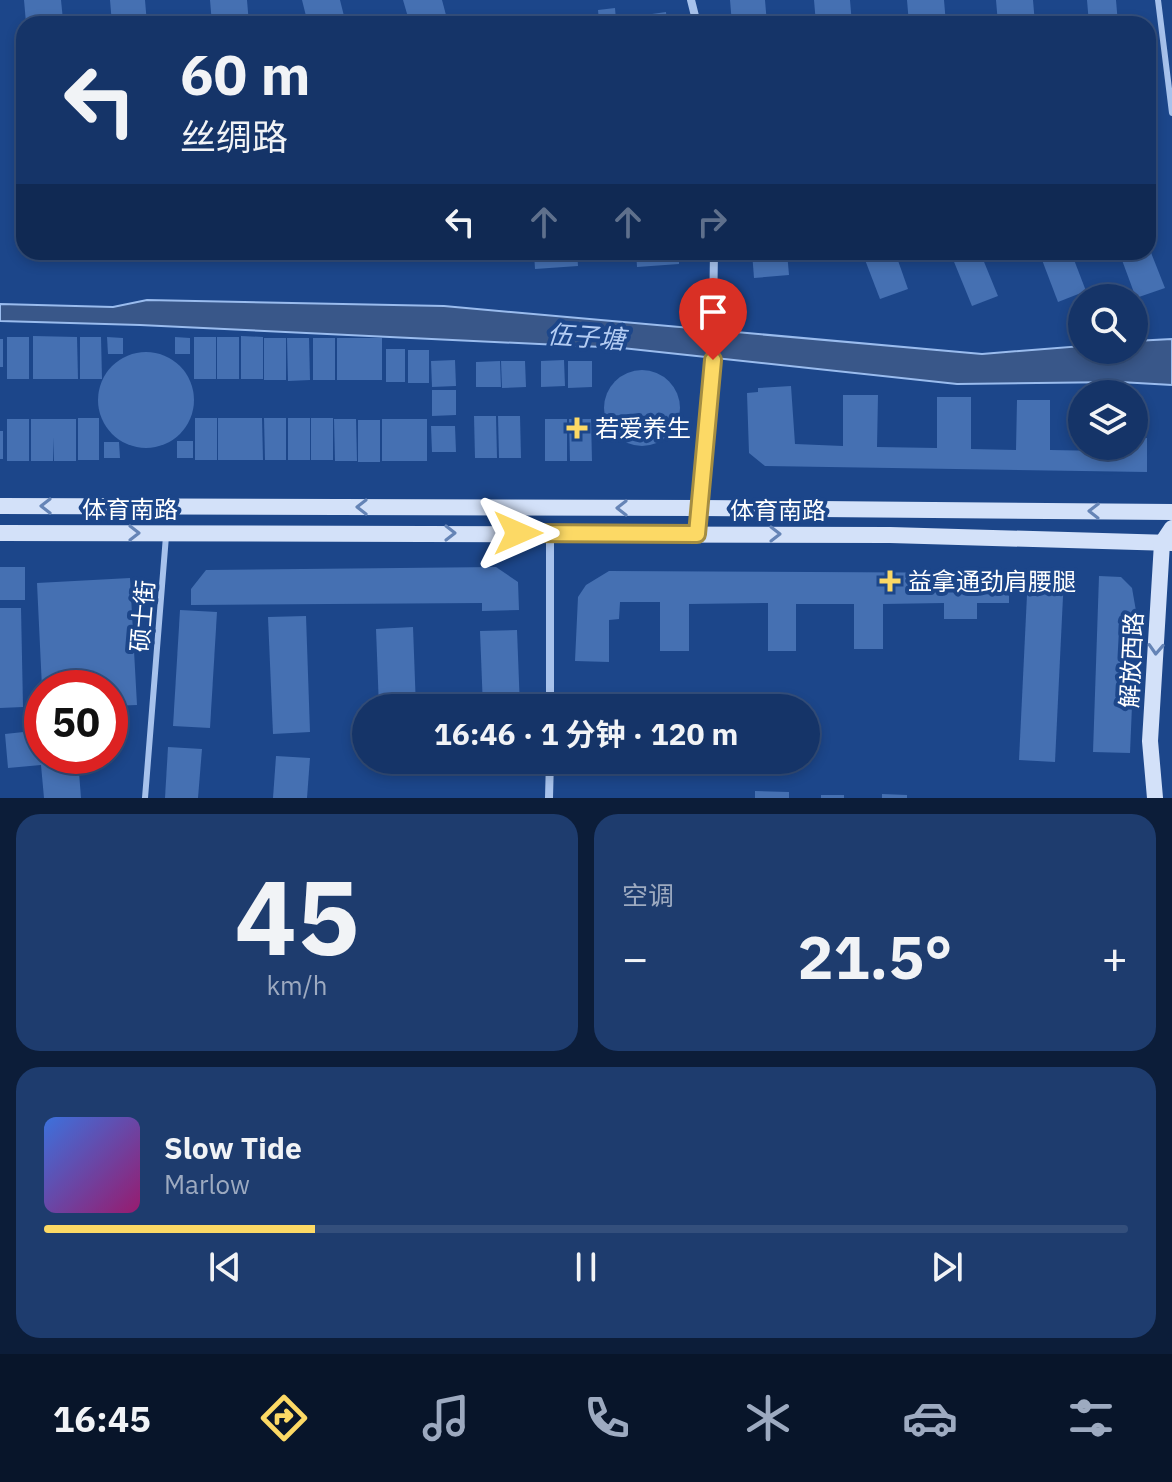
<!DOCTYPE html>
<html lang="zh">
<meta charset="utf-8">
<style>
:root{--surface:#153468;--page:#1e3c6e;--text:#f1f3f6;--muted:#9daac0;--line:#344f7c;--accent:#fcd965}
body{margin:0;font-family:"IBM Plex Sans","Noto Sans SC",sans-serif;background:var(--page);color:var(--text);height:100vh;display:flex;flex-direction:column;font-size:30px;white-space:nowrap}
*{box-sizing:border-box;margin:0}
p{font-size:26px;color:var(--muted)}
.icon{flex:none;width:44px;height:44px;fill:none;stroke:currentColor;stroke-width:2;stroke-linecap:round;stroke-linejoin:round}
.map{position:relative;height:798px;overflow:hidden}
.drawer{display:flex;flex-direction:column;gap:16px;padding:16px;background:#0c1d39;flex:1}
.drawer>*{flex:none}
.banner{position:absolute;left:16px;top:16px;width:1140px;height:244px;border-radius:24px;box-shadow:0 4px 12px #0003,0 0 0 2px var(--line);background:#153468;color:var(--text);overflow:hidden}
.buttons{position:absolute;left:1068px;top:284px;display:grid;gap:16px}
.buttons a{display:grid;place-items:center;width:80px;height:80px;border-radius:50%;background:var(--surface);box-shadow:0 4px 12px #0003,0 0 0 2px var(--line);font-size:40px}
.speed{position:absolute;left:24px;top:670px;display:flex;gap:16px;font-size:40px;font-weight:700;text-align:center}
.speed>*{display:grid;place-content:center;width:104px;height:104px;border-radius:50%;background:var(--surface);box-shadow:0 4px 12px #0003,0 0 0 2px var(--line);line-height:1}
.speed .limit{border:12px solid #d22;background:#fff;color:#111}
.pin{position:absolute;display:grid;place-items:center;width:68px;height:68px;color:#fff;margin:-82px -34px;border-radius:50% 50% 50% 0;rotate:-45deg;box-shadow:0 0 8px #0007}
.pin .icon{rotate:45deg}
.me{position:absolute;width:88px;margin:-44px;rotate:90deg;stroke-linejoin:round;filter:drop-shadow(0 0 6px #0008)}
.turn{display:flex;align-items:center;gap:28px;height:168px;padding:0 32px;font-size:36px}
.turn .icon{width:104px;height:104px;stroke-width:2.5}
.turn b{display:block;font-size:56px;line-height:68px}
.lanes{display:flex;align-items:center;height:76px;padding:0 32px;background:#0003;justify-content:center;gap:40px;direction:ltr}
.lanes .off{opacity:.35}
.big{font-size:60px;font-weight:700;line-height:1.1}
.drawer .tile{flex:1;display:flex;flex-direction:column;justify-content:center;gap:12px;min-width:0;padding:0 28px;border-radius:24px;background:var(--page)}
.drawer .dial{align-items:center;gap:0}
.dial b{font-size:104px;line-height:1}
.song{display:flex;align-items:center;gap:24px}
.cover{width:96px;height:96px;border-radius:12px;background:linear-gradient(135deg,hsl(220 70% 55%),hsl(320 70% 35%))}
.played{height:8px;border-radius:4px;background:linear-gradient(90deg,var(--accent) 25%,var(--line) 25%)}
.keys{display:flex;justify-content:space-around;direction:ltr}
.heat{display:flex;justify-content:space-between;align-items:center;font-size:44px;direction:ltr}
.drawer .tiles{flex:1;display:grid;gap:16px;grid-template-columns:1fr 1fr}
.tile:last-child{grid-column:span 2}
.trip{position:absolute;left:352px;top:694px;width:468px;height:80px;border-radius:40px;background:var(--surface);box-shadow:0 4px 12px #0003,0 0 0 2px var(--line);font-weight:700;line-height:80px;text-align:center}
.dock{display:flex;height:128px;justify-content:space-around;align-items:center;background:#08152a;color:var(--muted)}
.dock .icon{width:56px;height:56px}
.dock .active{color:var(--accent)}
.dock b{font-size:36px;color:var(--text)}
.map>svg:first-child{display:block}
.water{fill:#395789;stroke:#9abcee;stroke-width:2}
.building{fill:#4570b2}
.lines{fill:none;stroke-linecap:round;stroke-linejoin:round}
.lane{stroke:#a7c2ec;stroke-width:6}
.street{stroke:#a7c2ec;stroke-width:8}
.secondary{stroke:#d3e1f9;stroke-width:16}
.oneway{stroke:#6584b6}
.route-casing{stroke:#a48d42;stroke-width:20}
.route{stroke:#fcd965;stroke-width:14}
.poi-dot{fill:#fcd965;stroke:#1c468a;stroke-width:3}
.labels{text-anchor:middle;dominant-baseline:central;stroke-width:8;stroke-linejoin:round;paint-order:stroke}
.poi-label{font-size:24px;fill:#fff;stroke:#1c468a;text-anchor:start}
.street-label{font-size:24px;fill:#fff;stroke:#1c468a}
.water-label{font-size:26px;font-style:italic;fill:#b3ccf3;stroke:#1c468a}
</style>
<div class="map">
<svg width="1172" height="798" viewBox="0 0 1172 798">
<rect width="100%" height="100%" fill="#1c468a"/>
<path class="water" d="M 147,300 L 444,306 L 982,354 L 1082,346 L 1082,350 L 1134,350 L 1134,341 L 1172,339 L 1172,385 L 1120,382 L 957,384 L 622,348 L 140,325 L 0,321 L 0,304 L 113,307 Z"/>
<g class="building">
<path d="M 24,0 L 61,0 L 63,20 L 26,23 Z"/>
<path d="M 110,0 L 145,0 L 147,24 L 112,24 Z"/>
<path d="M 210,0 L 247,0 L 249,24 L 212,24 Z"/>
<path d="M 302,0 L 340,0 L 346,24 L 308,24 Z"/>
<path d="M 403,0 L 442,0 L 446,15 L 410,24 Z"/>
<path d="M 730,0 L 765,0 L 767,24 L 732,24 Z"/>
<path d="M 814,0 L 850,0 L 852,24 L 816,24 Z"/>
<path d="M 907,0 L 944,0 L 946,24 L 909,24 Z"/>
<path d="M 996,0 L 1033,0 L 1035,24 L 998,24 Z"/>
<path d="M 1087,0 L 1116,0 L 1118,24 L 1089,24 Z"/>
<path d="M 615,8 L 616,20 L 599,21 L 598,10 Z"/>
<path d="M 666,12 L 667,24 L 646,24 L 645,15 Z"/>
<path d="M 641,16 L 642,24 L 620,24 L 619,18 Z"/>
<path d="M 1148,245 L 1165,288 L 1136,298 L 1119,252 L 1148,252 Z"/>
<path d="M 430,252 L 471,252 L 471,259 L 431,262 Z"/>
<path d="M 534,252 L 577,252 L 578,266 L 535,269 Z"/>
<path d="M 636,252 L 679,252 L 679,264 L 637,267 Z"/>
<path d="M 752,252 L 787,252 L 789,275 L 754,278 Z"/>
<path d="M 862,252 L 895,252 L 908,289 L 880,299 Z"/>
<path d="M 950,252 L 980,252 L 998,296 L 972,306 Z"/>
<path d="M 1039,252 L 1071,252 L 1086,291 L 1058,302 Z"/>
<path d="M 33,336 L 77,337 L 78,379 L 33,379 Z"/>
<path d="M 241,336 L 263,337 L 263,379 L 241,379 Z"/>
<rect x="7" y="337" width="22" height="42"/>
<path d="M 80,337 L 101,337 L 102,379 L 80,379 Z"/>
<path d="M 107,337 L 123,338 L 123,354 L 108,354 Z"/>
<path d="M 175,337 L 190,338 L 190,354 L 175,354 Z"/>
<rect x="194" y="337" width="22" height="42"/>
<rect x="217" y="337" width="22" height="42"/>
<rect x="264" y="338" width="22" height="42"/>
<path d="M 287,338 L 309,338 L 310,380 L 288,381 Z"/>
<rect x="313" y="338" width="22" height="42"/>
<rect x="337" y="338" width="45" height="42"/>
<rect x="0" y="339" width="3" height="28"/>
<rect x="386" y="349" width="19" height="33"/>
<rect x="408" y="350" width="21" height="33"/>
<circle cx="146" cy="400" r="48"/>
<path d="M 455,360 L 456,386 L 432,387 L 431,361 Z"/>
<path d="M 564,360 L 565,386 L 541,387 L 541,361 Z"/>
<path d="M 500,361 L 501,387 L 476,387 L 476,362 Z"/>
<path d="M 501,361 L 525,361 L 526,387 L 502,388 Z"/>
<path d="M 568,361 L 592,361 L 592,387 L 568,388 Z"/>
<circle cx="642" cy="408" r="38"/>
<path d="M 791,386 L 795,444 L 843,446 L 843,395 L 878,395 L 877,447 L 937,448 L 937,397 L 971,397 L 971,449 L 1016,450 L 1017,400 L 1050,400 L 1050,450 L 1105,451 L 1105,446 L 1134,446 L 1134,398 L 1140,398 L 1139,438 L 1147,438 L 1147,472 L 765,466 L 749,453 L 747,393 L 758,392 L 758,388 Z"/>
<path d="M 432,390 L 456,390 L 456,415 L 432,416 Z"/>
<path d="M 474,416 L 496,416 L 497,458 L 475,458 Z"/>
<path d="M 498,416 L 520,416 L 521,458 L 499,458 Z"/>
<rect x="78" y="418" width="21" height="42"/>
<rect x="195" y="418" width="22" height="42"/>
<path d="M 218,418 L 262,418 L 263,460 L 218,460 Z"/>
<path d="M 264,418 L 286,418 L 286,460 L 265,460 Z"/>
<rect x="288" y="418" width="22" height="42"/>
<rect x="311" y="418" width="22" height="42"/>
<rect x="7" y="419" width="22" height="42"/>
<path d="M 31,419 L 76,419 L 76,461 L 54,461 L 54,437 L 53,461 L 31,461 Z"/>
<path d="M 334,419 L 356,419 L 357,461 L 335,461 Z"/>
<rect x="382" y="419" width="45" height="42"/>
<rect x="545" y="419" width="22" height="42"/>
<path d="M 569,419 L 591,419 L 592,461 L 570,461 Z"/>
<rect x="358" y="420" width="22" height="42"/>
<path d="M 431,426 L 455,426 L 456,452 L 432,452 Z"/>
<rect x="0" y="431" width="3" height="28"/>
<rect x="177" y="441" width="16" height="17"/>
<path d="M 104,442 L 119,442 L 120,458 L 104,458 Z"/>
<rect x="0" y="567" width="25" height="33"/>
<path d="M 496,567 L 518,582 L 519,610 L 482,611 L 482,603 L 191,605 L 191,589 L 206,570 Z"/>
<path d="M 609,571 L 1009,573 L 1009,603 L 977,603 L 977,619 L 944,619 L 944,603 L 883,604 L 883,649 L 854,649 L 854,604 L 796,604 L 796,651 L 768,651 L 768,603 L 689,604 L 689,651 L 660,651 L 660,602 L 620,602 L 619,619 L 609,620 L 609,662 L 575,661 L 578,597 L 586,585 Z"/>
<path d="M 1028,574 L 1064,576 L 1055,762 L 1019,760 Z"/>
<path d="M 1099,576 L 1121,577 L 1132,588 L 1136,611 L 1130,753 L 1093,752 Z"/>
<path d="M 130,578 L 137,705 L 110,706 L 110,688 L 42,688 L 37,583 Z"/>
<path d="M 0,608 L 21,608 L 23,707 L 0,708 Z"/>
<path d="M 180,610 L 217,612 L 210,728 L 173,726 Z"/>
<path d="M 306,616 L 310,732 L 273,734 L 268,617 Z"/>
<path d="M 413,627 L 416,708 L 379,708 L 376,629 Z"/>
<path d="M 517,630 L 520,708 L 483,708 L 480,631 Z"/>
<path d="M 42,730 L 42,756 L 87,756 L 87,758 L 78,759 L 81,798 L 44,798 L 41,765 L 8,768 L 5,734 Z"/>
<path d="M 168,747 L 202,749 L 198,798 L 165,798 Z"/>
<path d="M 276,756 L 310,758 L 307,798 L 273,798 Z"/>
<path d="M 755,791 L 789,792 L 789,798 L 755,798 Z"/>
<path d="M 882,794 L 907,795 L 907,798 L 882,798 Z"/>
<rect x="821" y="795" width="23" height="3"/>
</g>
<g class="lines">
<g class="lane">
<path d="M 1158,0 L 1172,113"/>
<path d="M 145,798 L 166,536"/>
</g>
<g class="street">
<path d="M 691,0 L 697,24"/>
<path d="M 697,534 L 712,383 L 714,252"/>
<path d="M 550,708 L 550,534"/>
<path d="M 549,798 L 550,760"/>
</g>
<g class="secondary">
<path d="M 0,506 L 700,508 L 1172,512"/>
<path d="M 0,533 L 890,535 L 1172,543"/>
<path d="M 1155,798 L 1150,741 L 1162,543 L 1172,528"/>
</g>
</g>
<defs><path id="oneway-chevron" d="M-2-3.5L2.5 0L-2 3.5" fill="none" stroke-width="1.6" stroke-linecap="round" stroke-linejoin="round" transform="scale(2)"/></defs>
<g class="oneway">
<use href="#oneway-chevron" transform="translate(46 506) rotate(-180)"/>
<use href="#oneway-chevron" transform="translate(362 507) rotate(-180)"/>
<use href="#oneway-chevron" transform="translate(622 508) rotate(-180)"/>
<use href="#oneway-chevron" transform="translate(1094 511) rotate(-179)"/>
<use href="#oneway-chevron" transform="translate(134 533)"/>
<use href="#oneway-chevron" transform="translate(450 533)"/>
<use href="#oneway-chevron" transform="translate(775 534)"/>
<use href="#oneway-chevron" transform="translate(1156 649) rotate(93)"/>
</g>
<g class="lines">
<defs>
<path id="route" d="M 518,533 L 697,534 L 713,360"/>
</defs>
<use href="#route" class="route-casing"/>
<use href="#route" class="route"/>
</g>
<g class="poi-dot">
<path d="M573 416h8v8h8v8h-8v8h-8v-8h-8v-8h8z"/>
<path d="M886 569h8v8h8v8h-8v8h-8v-8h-8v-8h8z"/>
</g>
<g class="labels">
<g class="poi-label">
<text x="595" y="428">若爱养生</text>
<text x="908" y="581">益拿通劲肩腰腿</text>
</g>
<g class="street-label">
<text x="130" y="509">体育南路</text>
<text x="778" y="510">体育南路</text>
<text transform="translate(142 616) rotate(-85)">硕士街</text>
<text transform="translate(1131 660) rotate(-87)">解放西路</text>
</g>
<g class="water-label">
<text transform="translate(586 336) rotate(4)">伍子塘</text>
</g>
</g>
</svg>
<div class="buttons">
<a><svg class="icon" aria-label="search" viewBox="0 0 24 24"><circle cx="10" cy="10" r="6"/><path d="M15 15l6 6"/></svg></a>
<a><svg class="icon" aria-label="layers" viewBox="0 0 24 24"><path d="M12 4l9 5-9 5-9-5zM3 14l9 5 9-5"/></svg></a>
</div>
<div class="speed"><div class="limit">50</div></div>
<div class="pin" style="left:713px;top:360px;background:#d93025"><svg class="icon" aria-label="arrive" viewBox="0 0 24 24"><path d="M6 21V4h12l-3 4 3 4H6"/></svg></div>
<svg class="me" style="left:518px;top:533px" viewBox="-20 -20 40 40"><path d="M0-17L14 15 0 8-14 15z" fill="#fcd965" stroke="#fff" stroke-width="4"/></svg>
<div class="trip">16:46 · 1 分钟 · 120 m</div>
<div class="banner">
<div class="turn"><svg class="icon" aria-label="left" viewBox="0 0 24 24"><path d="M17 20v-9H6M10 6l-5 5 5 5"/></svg><div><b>60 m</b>丝绸路</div></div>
<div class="lanes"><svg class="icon" aria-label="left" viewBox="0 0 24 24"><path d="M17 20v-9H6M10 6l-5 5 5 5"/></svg><svg class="icon off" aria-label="ahead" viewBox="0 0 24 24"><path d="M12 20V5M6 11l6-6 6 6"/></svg><svg class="icon off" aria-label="ahead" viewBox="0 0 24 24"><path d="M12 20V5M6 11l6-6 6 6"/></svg><svg class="icon off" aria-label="right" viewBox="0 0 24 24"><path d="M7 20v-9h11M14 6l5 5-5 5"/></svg></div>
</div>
</div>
<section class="drawer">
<div class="tiles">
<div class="tile dial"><b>45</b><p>km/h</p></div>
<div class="tile"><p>空调</p>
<div class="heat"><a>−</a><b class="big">21.5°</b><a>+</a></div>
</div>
<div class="tile">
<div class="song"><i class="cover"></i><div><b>Slow Tide</b><p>Marlow</p></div></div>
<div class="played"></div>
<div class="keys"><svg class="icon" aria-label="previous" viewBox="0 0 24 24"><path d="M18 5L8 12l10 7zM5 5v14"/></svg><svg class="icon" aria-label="pause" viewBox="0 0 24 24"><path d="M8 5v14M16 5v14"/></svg><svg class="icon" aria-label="next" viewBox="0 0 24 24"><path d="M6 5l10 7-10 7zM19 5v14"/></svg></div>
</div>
</div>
</section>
<nav class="dock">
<b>16:45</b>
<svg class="icon active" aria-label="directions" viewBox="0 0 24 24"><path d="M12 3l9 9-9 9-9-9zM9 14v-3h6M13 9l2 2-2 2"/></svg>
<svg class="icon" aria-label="music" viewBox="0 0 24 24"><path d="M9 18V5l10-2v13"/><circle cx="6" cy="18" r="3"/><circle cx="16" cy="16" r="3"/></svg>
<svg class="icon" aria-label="phone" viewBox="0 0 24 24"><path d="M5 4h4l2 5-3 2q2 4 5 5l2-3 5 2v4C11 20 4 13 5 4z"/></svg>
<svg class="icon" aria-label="climate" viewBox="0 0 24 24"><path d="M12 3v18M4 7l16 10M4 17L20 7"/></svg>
<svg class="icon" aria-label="car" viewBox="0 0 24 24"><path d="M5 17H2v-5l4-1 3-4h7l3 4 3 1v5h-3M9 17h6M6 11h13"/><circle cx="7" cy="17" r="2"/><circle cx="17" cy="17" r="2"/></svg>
<svg class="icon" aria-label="filters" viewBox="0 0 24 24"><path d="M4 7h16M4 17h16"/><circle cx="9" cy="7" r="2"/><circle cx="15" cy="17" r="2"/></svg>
</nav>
